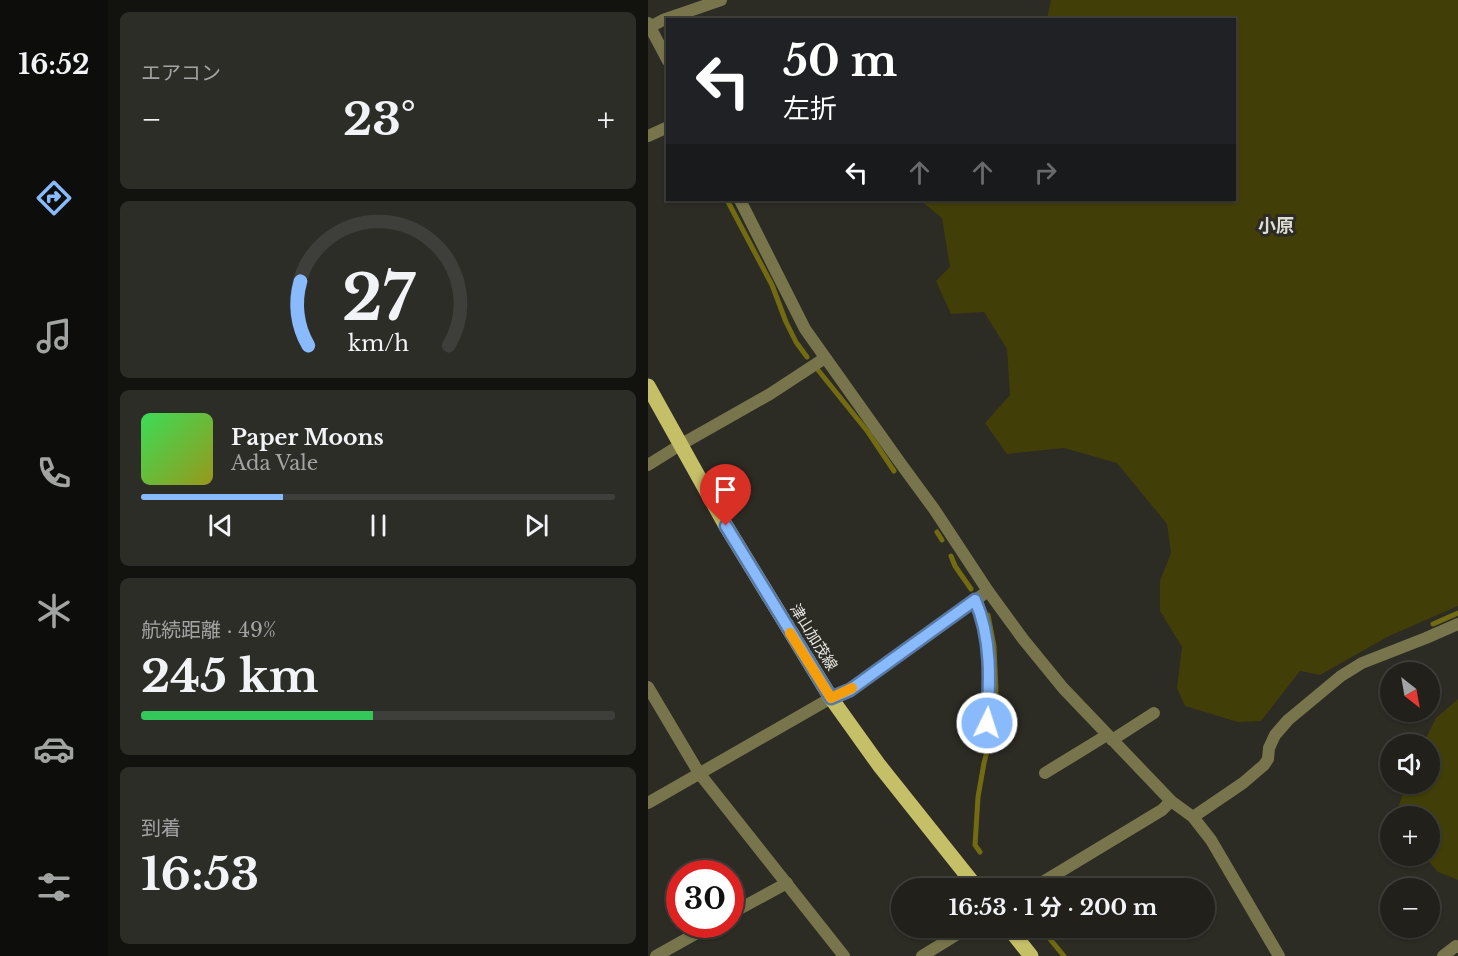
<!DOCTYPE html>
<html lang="ja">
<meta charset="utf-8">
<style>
:root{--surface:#21201b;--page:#2d2d28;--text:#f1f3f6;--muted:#a2a3a3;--line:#3e3e3a;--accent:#88bafc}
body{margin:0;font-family:"Libre Baskerville","Noto Sans JP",serif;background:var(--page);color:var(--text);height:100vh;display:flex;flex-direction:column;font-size:22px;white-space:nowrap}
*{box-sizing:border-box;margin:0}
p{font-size:20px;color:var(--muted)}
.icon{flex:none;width:33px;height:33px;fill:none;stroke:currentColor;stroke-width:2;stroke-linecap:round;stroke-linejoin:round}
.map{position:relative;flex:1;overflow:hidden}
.details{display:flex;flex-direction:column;gap:12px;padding:12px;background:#12120f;width:540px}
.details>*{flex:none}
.guide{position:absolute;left:18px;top:18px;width:570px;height:183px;border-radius:0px;box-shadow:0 2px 4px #0004,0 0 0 2px var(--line);background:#202124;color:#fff;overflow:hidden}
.needle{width:39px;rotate:149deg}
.tools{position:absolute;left:732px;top:662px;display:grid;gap:12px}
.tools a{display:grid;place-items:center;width:60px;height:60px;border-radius:50%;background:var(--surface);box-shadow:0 2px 4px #0004,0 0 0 2px var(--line);font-size:30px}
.speed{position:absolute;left:18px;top:860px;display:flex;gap:12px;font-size:30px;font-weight:700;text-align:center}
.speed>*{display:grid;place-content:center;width:78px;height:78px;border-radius:50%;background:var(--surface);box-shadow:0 2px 4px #0004,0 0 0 2px var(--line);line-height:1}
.speed .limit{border:9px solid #d22;background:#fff;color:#111}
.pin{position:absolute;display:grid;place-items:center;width:51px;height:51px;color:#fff;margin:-62px -26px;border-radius:50% 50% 50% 0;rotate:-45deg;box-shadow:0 0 6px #0007}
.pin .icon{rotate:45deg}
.me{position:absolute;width:66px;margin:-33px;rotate:4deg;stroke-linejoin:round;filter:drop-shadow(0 0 4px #0008)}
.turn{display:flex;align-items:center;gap:21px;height:126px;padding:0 18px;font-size:27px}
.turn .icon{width:78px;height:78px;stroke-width:2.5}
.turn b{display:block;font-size:42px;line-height:51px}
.lanes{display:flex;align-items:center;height:57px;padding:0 18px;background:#0003;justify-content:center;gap:30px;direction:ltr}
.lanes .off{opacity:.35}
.big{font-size:45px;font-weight:700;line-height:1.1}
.details .widget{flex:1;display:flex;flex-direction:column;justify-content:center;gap:9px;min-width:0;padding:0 21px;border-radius:9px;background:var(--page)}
.details .dial{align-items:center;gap:0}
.dial svg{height:156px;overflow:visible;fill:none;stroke:var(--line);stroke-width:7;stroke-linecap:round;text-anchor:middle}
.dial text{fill:var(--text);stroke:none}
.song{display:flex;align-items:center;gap:18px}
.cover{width:72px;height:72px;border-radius:9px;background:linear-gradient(135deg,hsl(130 70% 55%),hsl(60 70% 35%))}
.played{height:6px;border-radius:3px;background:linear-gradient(90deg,var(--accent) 30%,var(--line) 30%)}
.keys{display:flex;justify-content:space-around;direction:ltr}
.heat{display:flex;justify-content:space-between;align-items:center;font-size:33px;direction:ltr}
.charge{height:9px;border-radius:4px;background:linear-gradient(90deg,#34c759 49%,var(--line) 0)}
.trip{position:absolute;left:243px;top:878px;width:324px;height:60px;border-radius:30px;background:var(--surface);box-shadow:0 2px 4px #0004,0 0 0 2px var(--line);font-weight:700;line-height:60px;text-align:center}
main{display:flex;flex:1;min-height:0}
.menu{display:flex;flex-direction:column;width:108px;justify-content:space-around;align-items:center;background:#0d0d0b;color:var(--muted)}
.menu .icon{width:42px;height:42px}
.menu .active{color:var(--accent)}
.menu b{font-size:27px;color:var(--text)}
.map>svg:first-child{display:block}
.green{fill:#423e08}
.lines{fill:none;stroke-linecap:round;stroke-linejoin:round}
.stream{stroke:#726b12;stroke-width:5}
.minor{stroke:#78754c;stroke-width:12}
.primary{stroke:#c5bf68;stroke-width:15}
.route-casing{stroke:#5879a4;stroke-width:15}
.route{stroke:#88bafc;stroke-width:10}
.slow{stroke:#f59e0b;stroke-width:10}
.labels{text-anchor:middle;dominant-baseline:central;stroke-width:6;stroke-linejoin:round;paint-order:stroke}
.street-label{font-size:15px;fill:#e6e6e2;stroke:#2c2b24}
.quarter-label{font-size:18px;font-weight:bold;fill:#deddd4;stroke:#2c2b24}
</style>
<main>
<nav class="menu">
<b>16:52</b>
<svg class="icon active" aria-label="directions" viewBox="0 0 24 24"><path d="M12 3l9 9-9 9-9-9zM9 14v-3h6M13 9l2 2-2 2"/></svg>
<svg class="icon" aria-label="music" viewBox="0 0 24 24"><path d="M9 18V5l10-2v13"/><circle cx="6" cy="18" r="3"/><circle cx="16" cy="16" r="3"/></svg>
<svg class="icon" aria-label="phone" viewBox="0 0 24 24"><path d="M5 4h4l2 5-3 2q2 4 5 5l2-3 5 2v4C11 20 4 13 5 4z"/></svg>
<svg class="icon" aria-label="climate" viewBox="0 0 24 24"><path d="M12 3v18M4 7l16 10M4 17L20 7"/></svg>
<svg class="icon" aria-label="car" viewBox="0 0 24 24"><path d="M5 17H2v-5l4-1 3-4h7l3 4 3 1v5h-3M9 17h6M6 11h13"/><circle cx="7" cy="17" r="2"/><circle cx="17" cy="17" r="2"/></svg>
<svg class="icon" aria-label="filters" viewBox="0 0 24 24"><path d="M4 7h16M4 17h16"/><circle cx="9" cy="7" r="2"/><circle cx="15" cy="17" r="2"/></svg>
</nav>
<section class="details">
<div class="widget"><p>エアコン</p>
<div class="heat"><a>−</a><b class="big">23°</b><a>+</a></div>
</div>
<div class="widget dial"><svg viewBox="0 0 100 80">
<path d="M14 69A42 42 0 1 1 86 69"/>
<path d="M14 69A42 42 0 0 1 10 36" stroke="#88bafc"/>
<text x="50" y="56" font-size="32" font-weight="700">27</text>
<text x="50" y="72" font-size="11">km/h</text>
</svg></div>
<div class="widget">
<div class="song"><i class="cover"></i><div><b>Paper Moons</b><p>Ada Vale</p></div></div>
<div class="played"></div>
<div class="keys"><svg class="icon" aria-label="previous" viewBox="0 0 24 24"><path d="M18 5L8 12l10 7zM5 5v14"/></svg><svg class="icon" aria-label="pause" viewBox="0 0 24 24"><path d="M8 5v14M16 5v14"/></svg><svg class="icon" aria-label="next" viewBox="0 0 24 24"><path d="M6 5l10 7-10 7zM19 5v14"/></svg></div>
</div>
<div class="widget"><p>航続距離 · 49%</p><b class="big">245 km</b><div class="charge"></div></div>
<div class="widget"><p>到着</p><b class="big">16:53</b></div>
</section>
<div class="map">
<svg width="810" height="956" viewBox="0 0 810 956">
<rect width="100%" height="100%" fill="#2c2b24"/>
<g class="green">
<path d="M 403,0 L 810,0 L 810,606 L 741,636 L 672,675 L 652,671 L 613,721 L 590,722 L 537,706 L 529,688 L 534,647 L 512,611 L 512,581 L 523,553 L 519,524 L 469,463 L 416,448 L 359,454 L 337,423 L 362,395 L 359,349 L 336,312 L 303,314 L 288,281 L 302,267 L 294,218 L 272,200 L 586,200 L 586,20 L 399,19 Z"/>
<path d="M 810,699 L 810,880 L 790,872 L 775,855 L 782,855 L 782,816 L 755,816 L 751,805 L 759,783 L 782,783 L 782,744 L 775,744 L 788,718 Z"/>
</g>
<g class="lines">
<g class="stream">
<path d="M 79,200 L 124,285 L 138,322 L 148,342 L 159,357"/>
<path d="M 170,370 L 220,432 L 246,471"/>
<path d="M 289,532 L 294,540"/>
<path d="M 303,556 L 307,566 L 323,589"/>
<path d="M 785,624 L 810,613"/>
<path d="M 332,852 L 327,845 L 330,797 L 336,763 L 346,724 L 348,690 L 346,646 L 340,615"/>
<path d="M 352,879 L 359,888"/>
<path d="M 392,927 L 416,956"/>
</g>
<g class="minor">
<path d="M 0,23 L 20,61"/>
<path d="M 2,27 L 15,20 L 73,0"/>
<path d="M 0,136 L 20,127"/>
<path d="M 92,200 L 157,329 L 253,464 L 286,509 L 340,591 L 375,639 L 415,688 L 523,801 L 545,817 L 563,840 L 631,956"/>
<path d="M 0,465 L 32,445 L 122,394 L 177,358"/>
<path d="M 327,600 C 343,638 342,683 339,723"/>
<path d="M 0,687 L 51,773 L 196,956"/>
<path d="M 464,740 L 506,713"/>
<path d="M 397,773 L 459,735"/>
<path d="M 0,803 L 183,698 L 202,690 L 340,591"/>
<path d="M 545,817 L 595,783 L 616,765 L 620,759 L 621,748 L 627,735 L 640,720 L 693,676 L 714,663 L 778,638 L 810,624"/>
<path d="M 385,888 L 514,810 L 523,801"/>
<path d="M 82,914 L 139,883"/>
<path d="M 8,956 L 65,924"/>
<path d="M 274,956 L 321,927"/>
<path d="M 795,956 L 808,946 L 810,947"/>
</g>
<g class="primary">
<path d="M 0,386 L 78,526 L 183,698 L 231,765 L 329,888"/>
<path d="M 360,927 L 383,956"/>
</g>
</g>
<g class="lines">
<defs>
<path id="route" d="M 78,526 L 183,698 L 202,690 L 327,600 C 344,638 342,682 339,723"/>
</defs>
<use href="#route" class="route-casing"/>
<use href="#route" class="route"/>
<path class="slow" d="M 142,633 L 183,698 L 204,688"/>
</g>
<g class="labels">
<g class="street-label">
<text transform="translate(166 637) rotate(58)">津山加茂線</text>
</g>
<g class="quarter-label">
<text x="628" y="226">小原</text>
</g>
</g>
</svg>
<div class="tools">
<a><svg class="needle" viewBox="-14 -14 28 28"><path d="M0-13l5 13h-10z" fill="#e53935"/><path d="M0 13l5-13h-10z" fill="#a2a3a3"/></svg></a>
<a><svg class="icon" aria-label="sound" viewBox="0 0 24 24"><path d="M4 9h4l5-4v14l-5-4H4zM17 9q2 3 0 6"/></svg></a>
<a>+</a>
<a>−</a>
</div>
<div class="speed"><div class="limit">30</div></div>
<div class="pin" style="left:78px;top:526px;background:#d93025"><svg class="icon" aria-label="arrive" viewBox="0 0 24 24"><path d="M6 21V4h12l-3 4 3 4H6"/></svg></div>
<svg class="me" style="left:339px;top:723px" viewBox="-20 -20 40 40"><circle r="17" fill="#88bafc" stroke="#fff" stroke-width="3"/><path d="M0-11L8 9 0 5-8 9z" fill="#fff"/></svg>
<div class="trip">16:53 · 1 分 · 200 m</div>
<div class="guide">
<div class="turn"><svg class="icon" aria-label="left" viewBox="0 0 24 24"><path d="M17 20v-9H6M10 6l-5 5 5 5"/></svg><div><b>50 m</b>左折</div></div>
<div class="lanes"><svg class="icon" aria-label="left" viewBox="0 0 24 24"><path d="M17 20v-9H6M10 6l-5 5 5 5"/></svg><svg class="icon off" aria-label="ahead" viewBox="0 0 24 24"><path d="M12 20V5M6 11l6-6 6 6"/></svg><svg class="icon off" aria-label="ahead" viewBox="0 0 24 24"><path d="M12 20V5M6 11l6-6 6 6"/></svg><svg class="icon off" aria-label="right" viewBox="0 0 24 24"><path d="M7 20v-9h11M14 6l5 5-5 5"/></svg></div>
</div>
</div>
</main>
